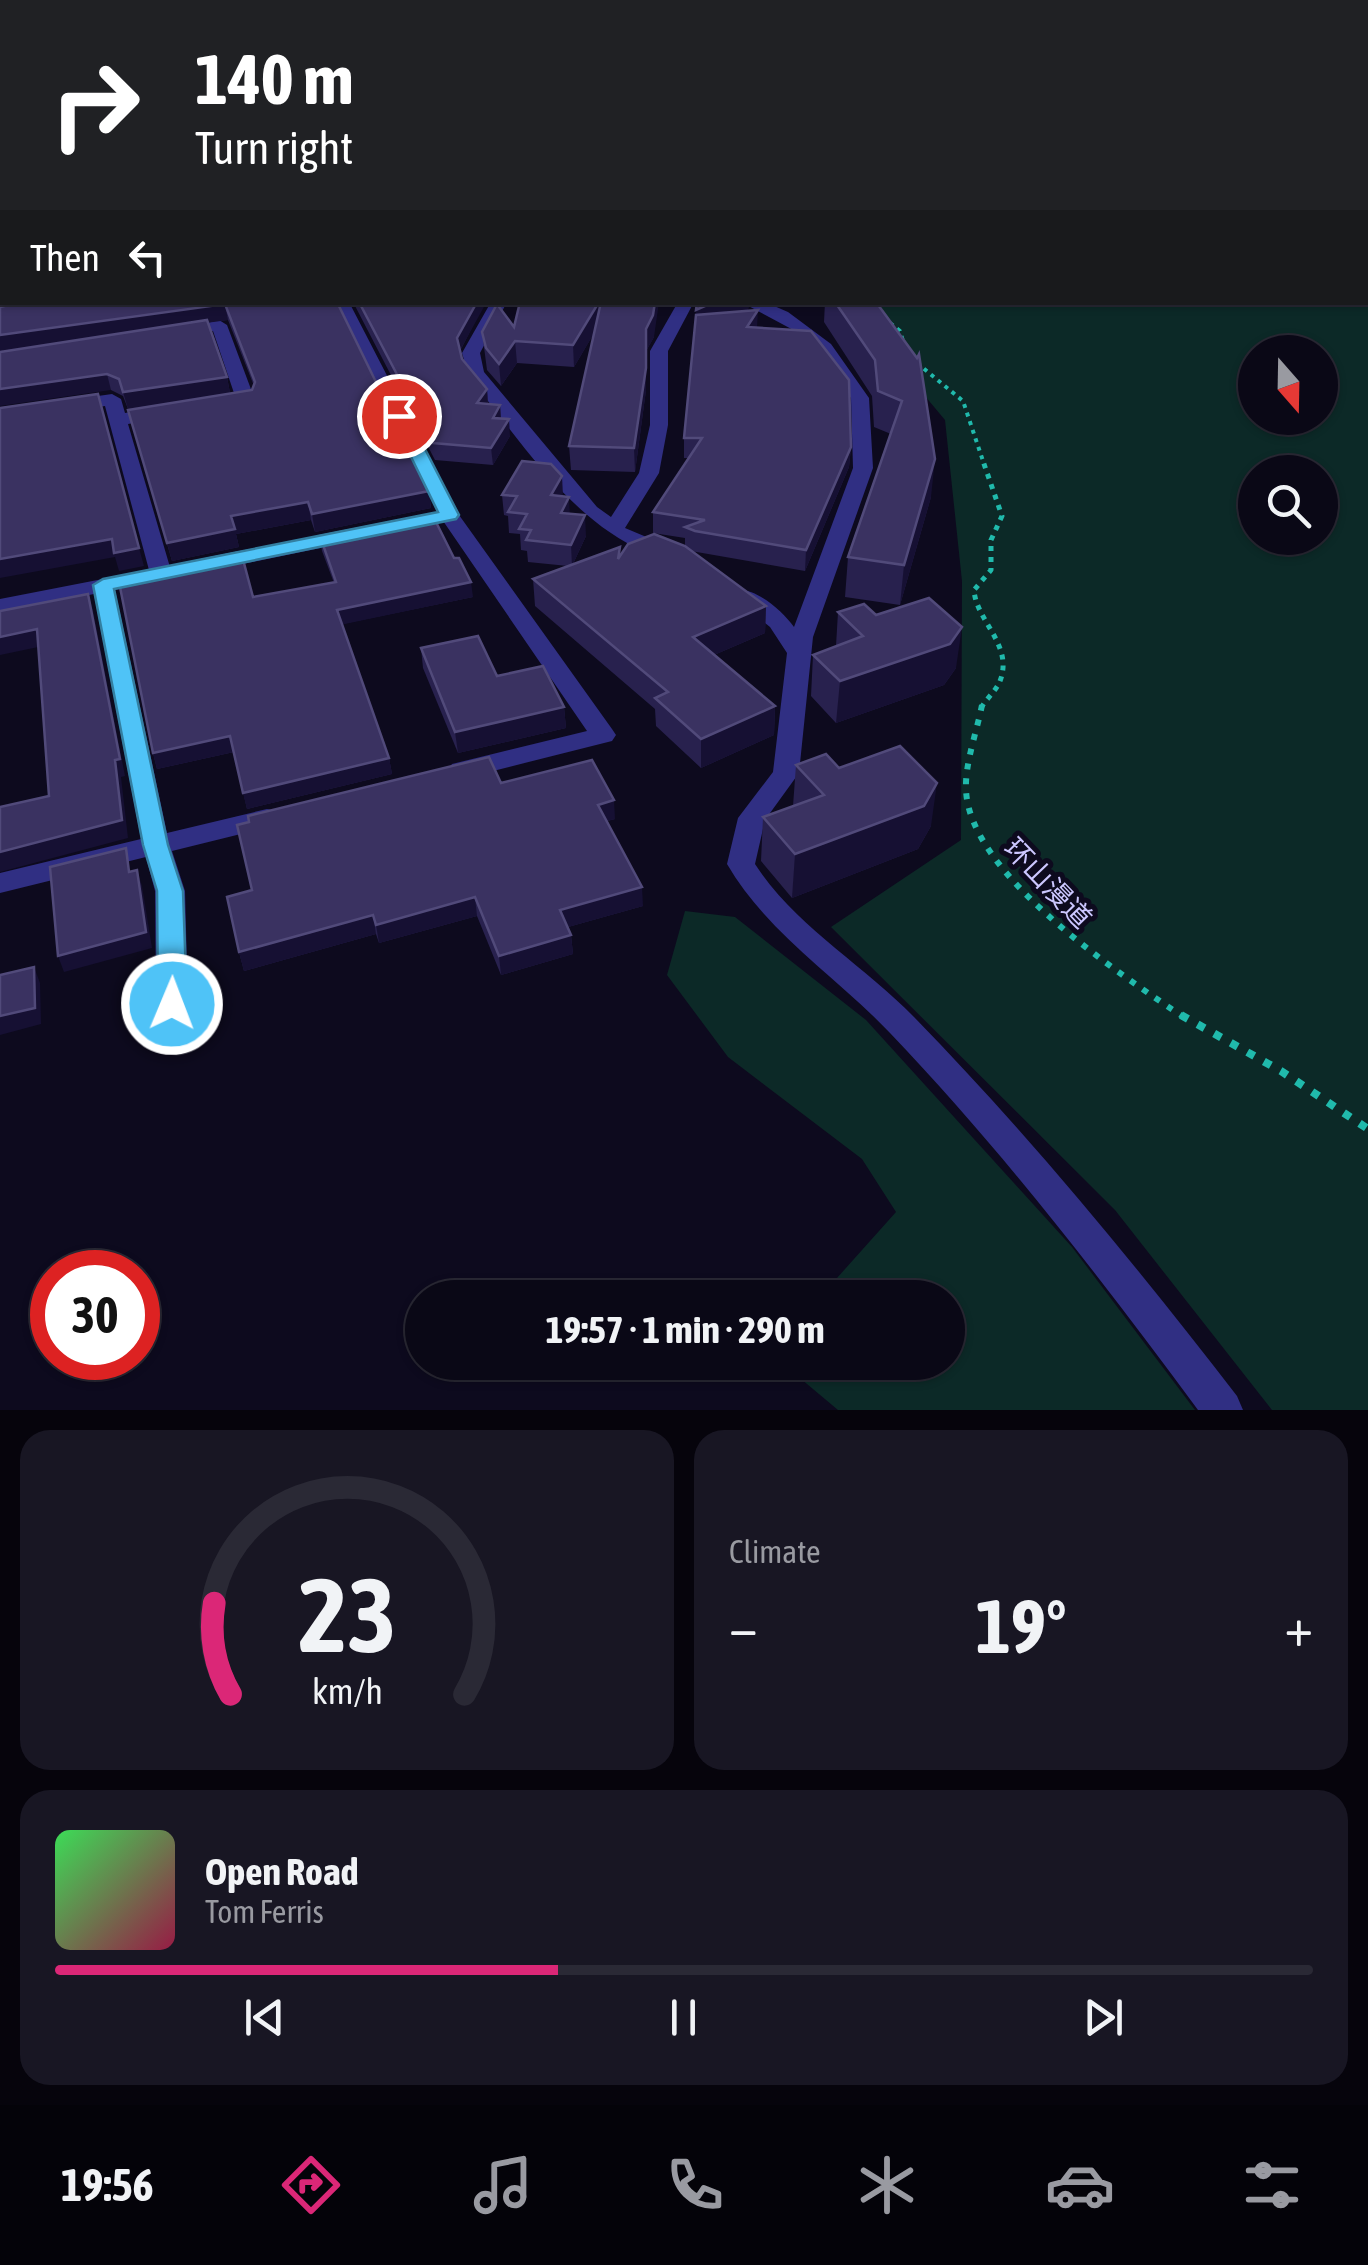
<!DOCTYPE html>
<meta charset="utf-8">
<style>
:root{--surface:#0a0816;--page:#181623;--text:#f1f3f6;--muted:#999aa1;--line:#2a2935;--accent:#db2777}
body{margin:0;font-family:"Asap Condensed","Noto Sans SC",sans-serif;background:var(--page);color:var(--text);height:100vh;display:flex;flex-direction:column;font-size:38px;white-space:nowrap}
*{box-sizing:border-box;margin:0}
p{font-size:32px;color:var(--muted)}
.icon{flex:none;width:55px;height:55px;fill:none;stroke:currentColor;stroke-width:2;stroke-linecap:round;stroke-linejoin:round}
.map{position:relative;height:1410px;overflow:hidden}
.drawer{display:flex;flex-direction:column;gap:20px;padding:20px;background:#06040c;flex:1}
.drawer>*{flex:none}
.hud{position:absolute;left:0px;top:0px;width:1370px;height:305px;box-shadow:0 2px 8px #0004,0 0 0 2px var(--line);background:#202124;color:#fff;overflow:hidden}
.needle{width:65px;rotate:160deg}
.buttons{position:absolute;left:1238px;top:335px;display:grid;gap:20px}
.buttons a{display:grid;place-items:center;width:100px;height:100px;border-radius:50%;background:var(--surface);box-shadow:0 2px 8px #0004,0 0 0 2px var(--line);font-size:50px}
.speed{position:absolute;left:30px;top:1250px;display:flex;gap:20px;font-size:50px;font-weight:700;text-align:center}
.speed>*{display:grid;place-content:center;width:130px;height:130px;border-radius:50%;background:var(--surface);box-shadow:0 2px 8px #0004,0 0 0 2px var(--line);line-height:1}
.speed .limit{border:15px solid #d22;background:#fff;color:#111}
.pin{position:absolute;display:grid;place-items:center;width:85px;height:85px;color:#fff;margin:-42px;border:5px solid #fff;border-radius:50%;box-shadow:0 2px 10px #0007}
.me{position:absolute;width:110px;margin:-55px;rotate:1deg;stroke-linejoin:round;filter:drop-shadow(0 0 8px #0008)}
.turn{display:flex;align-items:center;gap:35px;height:210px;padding:0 30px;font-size:45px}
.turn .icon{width:130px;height:130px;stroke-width:2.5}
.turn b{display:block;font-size:70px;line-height:85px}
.then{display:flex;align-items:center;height:95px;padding:0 30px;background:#0003;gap:20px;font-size:38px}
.big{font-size:75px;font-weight:700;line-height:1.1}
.drawer .tile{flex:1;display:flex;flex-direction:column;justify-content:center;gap:15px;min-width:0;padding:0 35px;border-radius:30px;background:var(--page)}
.drawer .dial{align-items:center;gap:0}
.dial svg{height:260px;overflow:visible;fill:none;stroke:var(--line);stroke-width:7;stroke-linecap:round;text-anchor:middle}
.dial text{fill:var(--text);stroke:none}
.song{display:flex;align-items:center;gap:30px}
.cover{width:120px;height:120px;border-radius:15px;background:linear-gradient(135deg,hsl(130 70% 55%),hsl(340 70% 35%))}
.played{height:10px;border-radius:5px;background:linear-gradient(90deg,var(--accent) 40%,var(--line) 40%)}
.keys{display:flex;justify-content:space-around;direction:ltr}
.heat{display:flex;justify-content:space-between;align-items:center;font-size:55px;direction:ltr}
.drawer .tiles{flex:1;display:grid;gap:20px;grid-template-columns:1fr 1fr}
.tile:last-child{grid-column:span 2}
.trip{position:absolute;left:405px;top:1280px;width:560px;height:100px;border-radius:50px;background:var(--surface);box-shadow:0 2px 8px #0004,0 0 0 2px var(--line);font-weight:700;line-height:100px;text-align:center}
.menu{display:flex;height:160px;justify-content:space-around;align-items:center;background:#040309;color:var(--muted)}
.menu .icon{width:70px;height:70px}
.menu .current{color:var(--accent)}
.menu b{font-size:45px;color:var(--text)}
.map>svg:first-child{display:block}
.green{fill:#0c2927;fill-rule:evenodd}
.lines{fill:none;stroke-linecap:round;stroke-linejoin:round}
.path-far4{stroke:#20baac;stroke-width:2.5;stroke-dasharray:2.5 4;stroke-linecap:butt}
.path-far3{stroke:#20baac;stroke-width:4;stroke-dasharray:4 5;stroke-linecap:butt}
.path-far2{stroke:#20baac;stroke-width:5;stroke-dasharray:5 6;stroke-linecap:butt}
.path-far1{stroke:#20baac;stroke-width:6;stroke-dasharray:6 9;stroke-linecap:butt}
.path{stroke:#20baac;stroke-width:8;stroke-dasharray:8 11;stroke-linecap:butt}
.street{fill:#302f83;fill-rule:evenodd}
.wall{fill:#28214e}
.shaded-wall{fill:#161033}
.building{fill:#3a3261;stroke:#514a7a;stroke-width:2.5}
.route{fill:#4fc3f7;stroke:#337fa1;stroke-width:2.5}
.labels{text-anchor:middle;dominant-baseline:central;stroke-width:10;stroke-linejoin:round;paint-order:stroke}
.street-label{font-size:28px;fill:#ccc7ff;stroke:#0d0a1e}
</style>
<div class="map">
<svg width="1368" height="1410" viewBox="0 0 1368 1410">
<rect width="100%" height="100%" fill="#0d0a1e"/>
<g class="green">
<path d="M 0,0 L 1368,0 L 1368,1410 L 1272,1410 L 1115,1210 L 831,927 L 961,840 L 962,581 L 945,420 L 853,310 L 828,303 L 1368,302 L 1368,2 L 2,2 L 0,94 ZM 1255,352 L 1320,352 L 1320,418 L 1255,418 ZM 1255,472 L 1320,472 L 1320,538 L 1255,538 Z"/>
<path d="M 685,911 L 735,917 L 866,1020 L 1072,1247 L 1195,1410 L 838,1410 L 782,1363 L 948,1362 L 948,1298 L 820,1297 L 896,1212 L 862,1159 L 728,1057 L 667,975 Z"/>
</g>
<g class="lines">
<g class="path-far4">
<path d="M 609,0 L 614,2"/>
<path d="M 1221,0 L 1239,2"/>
<path d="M 512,2 L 571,2"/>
</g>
<g class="path-far3">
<path d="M 890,323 L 900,331 L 903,341"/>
<path d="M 917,363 L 963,401 L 984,464"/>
</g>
<path class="path-far2" d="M 981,708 C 986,699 996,691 1000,681 C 1014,645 976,621 974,590 L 991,570 L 991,540 L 1002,516 L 983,461"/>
<path class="path-far1" d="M 982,705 C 977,731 965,763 966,789 C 968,874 1121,975 1185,1018"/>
<path class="path" d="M 1181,1015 L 1281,1071 L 1368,1129"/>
<g class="street">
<rect x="0" y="158" width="2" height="8"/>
<path d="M 333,302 L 349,302 L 459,515 L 612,729 L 616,735 L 612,741 L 461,779 L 448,770 L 452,764 L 587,731 L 439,515 Z"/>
<path d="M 491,302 L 507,302 L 480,353 L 484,372 L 597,507 L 611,517 L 639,473 L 650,425 L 650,351 L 678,302 L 694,302 L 668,351 L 668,425 L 659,473 L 625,528 L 675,549 L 678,554 L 675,559 C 663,562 656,557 645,552 C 568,518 521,441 469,377 L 462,353 Z"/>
<path d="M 741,302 L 765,302 L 788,312 L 831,344 L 869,398 L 873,468 L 813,637 L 799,773 L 765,820 L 755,864 C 796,927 863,964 914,1017 C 1030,1136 1136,1265 1237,1396 L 1243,1410 L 1198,1410 C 1102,1280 1002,1150 890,1033 C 835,975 768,934 727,864 L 738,818 L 773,772 L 787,653 L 770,627 L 730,595 L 733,590 C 754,586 782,610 794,627 L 853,468 L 851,398 L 819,352 L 797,332 Z"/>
<path d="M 219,320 L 227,325 L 255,400 L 252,404 L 221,410 L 212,404 L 235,396 L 213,331 L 179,337 L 171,332 Z"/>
<path d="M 112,394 L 121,399 L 125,413 L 162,407 L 171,413 L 169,417 L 128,424 L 172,574 L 169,579 L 115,590 L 167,833 L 267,809 L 277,811 L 281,818 L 277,825 L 172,851 L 185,891 L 188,1004 L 183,1013 L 172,1016 L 161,1013 L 156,1004 L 155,891 L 146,857 L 0,893 L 0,873 L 141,839 L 94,594 L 0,613 L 0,599 L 149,570 L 105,406 L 0,422 L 0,410 Z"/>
<path d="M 351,529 L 359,530 L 362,535 L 359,540 L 209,571 L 198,564 L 209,557 Z"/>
</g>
</g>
<g class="wall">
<path d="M 337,302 L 429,491 L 431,508 L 315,532 L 311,520 L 236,534 L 239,547 L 172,561 L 128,410 L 252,390 L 254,386 L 228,320 L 208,322 L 227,377 L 230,393 L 128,409 L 123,396 L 111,390 L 43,345 L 0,351 L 0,307 Z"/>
<path d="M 353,302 L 485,302 L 460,351 L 462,359 L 487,389 L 488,404 L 500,405 L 501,418 L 510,436 L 493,465 L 435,460 Z"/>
<path d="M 697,302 L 749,302 L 748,310 L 757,328 L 851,447 L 849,467 L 805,571 L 691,551 L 766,606 L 765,633 L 714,655 L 775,706 L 774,735 L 701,768 L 656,726 L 655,709 L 535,606 L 533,579 L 568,566 L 528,562 L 527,551 L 521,550 L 520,534 L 509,533 L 508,516 L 504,515 L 502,495 L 563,496 L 570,514 L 586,536 L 573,564 L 685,547 L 685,538 L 653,533 L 653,512 L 689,458 L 684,458 L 684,438 Z"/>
<path d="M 825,302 L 876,302 L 931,497 L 900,605 L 845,597 L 848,557 L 891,434 L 874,427 L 872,396 L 824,322 Z"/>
<path d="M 514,327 L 654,337 L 646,351 L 646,390 L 635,472 L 571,470 L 569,446 L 594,333 L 574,367 L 517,363 L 501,386 L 487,370 L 482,332 Z"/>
<path d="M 320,536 L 473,597 L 342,624 L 389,758 L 392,774 L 247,809 L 234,752 L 157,769 L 153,753 L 253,597 L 334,583 L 322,551 Z"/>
<path d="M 838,612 L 876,615 L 956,668 L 944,685 L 836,723 L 811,696 L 813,655 L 836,646 Z"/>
<path d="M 421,648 L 497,676 L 564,707 L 566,728 L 458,753 L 423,668 Z"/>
<path d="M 796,765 L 839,768 L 931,826 L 918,849 L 792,898 L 761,861 L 763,817 L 793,806 Z"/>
<path d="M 501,783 L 615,819 L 607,821 L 643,906 L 568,927 L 571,935 L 573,954 L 501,975 L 477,916 L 379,943 L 376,934 L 244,971 L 239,952 L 252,890 Z"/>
</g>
<g class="shaded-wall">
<path d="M 0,289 L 2,289 L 2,302 L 18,302 L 0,305 Z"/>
<path d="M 477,302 L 485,302 L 485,305 L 458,354 L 457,338 Z"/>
<path d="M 599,302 L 602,302 L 603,318 L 574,367 L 573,345 Z"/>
<path d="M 655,302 L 659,302 L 654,337 L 646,351 L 646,390 L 635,472 L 634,448 L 646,329 Z"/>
<path d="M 714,302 L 749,302 L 748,310 L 696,331 L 696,310 Z"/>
<path d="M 225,304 L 228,320 L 0,351 L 0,335 Z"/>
<path d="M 758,310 L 757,328 L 747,327 Z"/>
<path d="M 515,341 L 517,363 L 501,386 L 499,364 Z"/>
<path d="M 107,374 L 111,390 L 0,406 L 0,389 Z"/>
<path d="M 227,377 L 230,393 L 128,409 L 123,392 Z"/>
<path d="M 487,389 L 488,406 L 477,403 Z"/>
<path d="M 500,405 L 501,421 L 493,418 Z"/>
<path d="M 509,419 L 510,436 L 493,465 L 491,448 Z"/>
<path d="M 851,447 L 849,467 L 805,571 L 806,550 Z"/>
<path d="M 935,459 L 931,497 L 900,605 L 904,565 Z"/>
<path d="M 562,476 L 563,496 L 551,495 Z"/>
<path d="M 429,491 L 431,508 L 315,532 L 312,514 Z"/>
<path d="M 569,497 L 570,518 L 561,513 Z"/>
<path d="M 308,502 L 311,520 L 236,534 L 239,547 L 172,561 L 167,543 L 231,516 Z"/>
<path d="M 585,515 L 586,536 L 572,566 L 571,545 Z"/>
<path d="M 112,539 L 139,548 L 144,566 L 119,571 L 115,557 L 0,578 L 0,559 Z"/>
<path d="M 471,582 L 473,597 L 340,625 L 337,610 Z"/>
<path d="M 88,594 L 93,610 L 125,776 L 121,777 L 128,838 L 0,872 L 0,852 L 122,820 Z"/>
<path d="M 766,606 L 765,633 L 693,664 L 693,637 Z"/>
<path d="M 962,627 L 956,668 L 944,685 L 836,723 L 840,681 Z"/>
<path d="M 37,629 L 43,646 L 0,655 L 0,637 Z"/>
<path d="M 775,706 L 774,735 L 701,768 L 701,739 Z"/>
<path d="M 564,707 L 566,728 L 458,753 L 455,732 Z"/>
<path d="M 230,736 L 234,752 L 157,769 L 153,753 Z"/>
<path d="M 389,758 L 392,774 L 247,809 L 243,793 Z"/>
<path d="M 937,783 L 931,826 L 918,849 L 792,898 L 795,854 Z"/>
<path d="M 614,800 L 615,819 L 599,823 L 598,805 Z"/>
<path d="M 137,870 L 142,886 L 152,948 L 64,972 L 58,956 Z"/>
<path d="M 642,887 L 643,906 L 561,929 L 560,910 Z"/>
<path d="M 475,897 L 477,916 L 379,943 L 376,925 Z"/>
<path d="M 373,915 L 376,934 L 244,971 L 239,952 Z"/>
<path d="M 571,935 L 573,954 L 501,975 L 499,956 Z"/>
<path d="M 34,967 L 40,983 L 41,1024 L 0,1035 L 0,1016 Z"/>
</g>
<g class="building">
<path d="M 2,90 L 2,150 L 0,142 L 0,94 Z"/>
<rect x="0" y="175" width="2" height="114"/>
<path d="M 22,302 L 337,302 L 429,491 L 312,514 L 308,502 L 231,516 L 235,529 L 167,543 L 128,410 L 252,390 L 255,382 L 225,304 L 0,335 L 0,307 Z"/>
<path d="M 359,302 L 477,302 L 457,338 L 462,359 L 487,389 L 477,403 L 500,405 L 493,418 L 509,419 L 491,448 L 433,443 Z"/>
<path d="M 520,302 L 599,302 L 573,345 L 515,341 L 499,364 L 486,348 L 482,332 L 497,304 L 514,327 Z"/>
<path d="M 601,302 L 655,302 L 653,315 L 646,329 L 646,368 L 634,448 L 569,446 Z"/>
<path d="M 697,302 L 714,302 L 696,310 Z"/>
<path d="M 835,302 L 876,302 L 917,358 L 919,354 L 935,459 L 904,565 L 848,557 L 902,401 L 878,391 L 875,360 Z"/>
<path d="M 758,310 L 747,327 L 811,331 L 849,380 L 851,447 L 806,550 L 695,531 L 685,527 L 705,520 L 653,512 L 702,438 L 684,438 L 696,315 Z"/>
<path d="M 207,320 L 227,377 L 123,392 L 119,379 L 107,374 L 0,389 L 0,352 Z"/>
<path d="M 98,394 L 139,548 L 114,553 L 112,539 L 0,559 L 0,408 Z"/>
<path d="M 522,461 L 551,464 L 562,476 L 551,495 L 569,497 L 561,513 L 585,515 L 571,545 L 526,540 L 531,530 L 519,529 L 527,514 L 508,512 L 517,496 L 502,495 Z"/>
<path d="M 432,514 L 454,558 L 459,558 L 471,582 L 337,610 L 389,758 L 243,793 L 230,736 L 153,753 L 118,577 L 241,552 L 253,597 L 336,582 L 320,536 Z"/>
<path d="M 654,534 L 685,546 L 766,606 L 693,637 L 775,706 L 701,739 L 655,698 L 668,692 L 533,579 L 620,547 L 618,559 L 628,544 Z"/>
<path d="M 88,594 L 120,759 L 115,760 L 122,820 L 0,852 L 0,807 L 49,796 L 37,629 L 0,637 L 0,611 Z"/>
<path d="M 929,598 L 962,627 L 950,644 L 840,681 L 813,655 L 863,636 L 838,612 L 864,604 L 876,615 Z"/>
<path d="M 478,636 L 497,676 L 543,666 L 564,707 L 455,732 L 421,648 Z"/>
<path d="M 900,746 L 937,783 L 924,806 L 795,854 L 763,817 L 824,795 L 796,765 L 826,754 L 839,768 Z"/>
<path d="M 489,757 L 501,783 L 592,760 L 614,800 L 598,805 L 642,887 L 560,910 L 571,935 L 499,956 L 475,897 L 376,925 L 373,915 L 239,952 L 227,897 L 252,890 L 237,825 L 249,822 L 248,816 Z"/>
<path d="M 126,848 L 129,872 L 137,870 L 146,932 L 58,956 L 50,867 Z"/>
<path d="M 34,967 L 35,1008 L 0,1016 L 0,975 Z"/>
</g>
<path class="route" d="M 399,410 L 408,416 L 459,515 L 456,519 L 114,589 L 168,845 L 183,891 L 187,1004 L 182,1012 L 172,1015 L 162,1012 L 158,1004 L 157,891 L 143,845 L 93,585 L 103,579 L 438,512 L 391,416 Z"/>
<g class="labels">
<g class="street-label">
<text transform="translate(1048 883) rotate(46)">环山漫道</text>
</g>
</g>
</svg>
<div class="buttons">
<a><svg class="needle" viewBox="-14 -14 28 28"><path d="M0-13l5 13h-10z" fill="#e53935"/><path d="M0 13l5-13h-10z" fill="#999aa1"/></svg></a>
<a><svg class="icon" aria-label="search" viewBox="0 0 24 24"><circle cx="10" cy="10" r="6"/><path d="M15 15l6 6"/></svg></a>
</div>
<div class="speed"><div class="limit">30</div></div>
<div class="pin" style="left:399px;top:416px;background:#d93025"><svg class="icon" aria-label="arrive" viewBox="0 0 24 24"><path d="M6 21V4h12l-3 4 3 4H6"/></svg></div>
<svg class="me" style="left:172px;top:1004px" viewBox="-20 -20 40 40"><circle r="17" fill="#4fc3f7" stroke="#fff" stroke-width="3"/><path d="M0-11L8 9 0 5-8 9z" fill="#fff"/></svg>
<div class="trip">19:57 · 1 min · 290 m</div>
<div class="hud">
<div class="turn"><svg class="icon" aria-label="right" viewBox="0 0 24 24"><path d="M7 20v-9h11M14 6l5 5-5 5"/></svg><div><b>140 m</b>Turn right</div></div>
<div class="then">Then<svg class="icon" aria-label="left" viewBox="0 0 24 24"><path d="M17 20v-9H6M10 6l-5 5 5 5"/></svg></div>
</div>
</div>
<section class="drawer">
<div class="tiles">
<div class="tile dial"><svg viewBox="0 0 100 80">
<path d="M14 69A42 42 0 1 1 86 69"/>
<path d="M14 69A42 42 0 0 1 9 41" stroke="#db2777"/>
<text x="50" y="56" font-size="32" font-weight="700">23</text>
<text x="50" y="72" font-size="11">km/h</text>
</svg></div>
<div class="tile"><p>Climate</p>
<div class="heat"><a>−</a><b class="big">19°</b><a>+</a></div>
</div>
<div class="tile">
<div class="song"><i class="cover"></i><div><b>Open Road</b><p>Tom Ferris</p></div></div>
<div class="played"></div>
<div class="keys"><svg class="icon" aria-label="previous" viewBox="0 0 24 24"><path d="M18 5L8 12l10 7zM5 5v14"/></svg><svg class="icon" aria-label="pause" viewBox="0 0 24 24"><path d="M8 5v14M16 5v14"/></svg><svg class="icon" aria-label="next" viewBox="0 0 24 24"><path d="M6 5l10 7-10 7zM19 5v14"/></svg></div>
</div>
</div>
</section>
<nav class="menu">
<b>19:56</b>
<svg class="icon current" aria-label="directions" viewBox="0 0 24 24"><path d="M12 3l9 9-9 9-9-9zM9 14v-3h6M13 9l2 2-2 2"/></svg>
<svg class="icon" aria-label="music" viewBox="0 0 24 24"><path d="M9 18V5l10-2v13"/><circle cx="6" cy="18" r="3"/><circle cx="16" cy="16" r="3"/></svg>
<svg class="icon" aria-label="phone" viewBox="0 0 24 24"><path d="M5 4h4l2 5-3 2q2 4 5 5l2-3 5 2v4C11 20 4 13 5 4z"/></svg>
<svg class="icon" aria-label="climate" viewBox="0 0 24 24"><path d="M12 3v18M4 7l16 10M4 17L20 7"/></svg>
<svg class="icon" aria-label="car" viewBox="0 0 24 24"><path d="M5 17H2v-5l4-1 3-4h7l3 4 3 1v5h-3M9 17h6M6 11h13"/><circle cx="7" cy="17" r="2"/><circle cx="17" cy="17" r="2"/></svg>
<svg class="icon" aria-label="filters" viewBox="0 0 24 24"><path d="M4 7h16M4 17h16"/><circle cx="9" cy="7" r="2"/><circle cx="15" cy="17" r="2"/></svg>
</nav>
